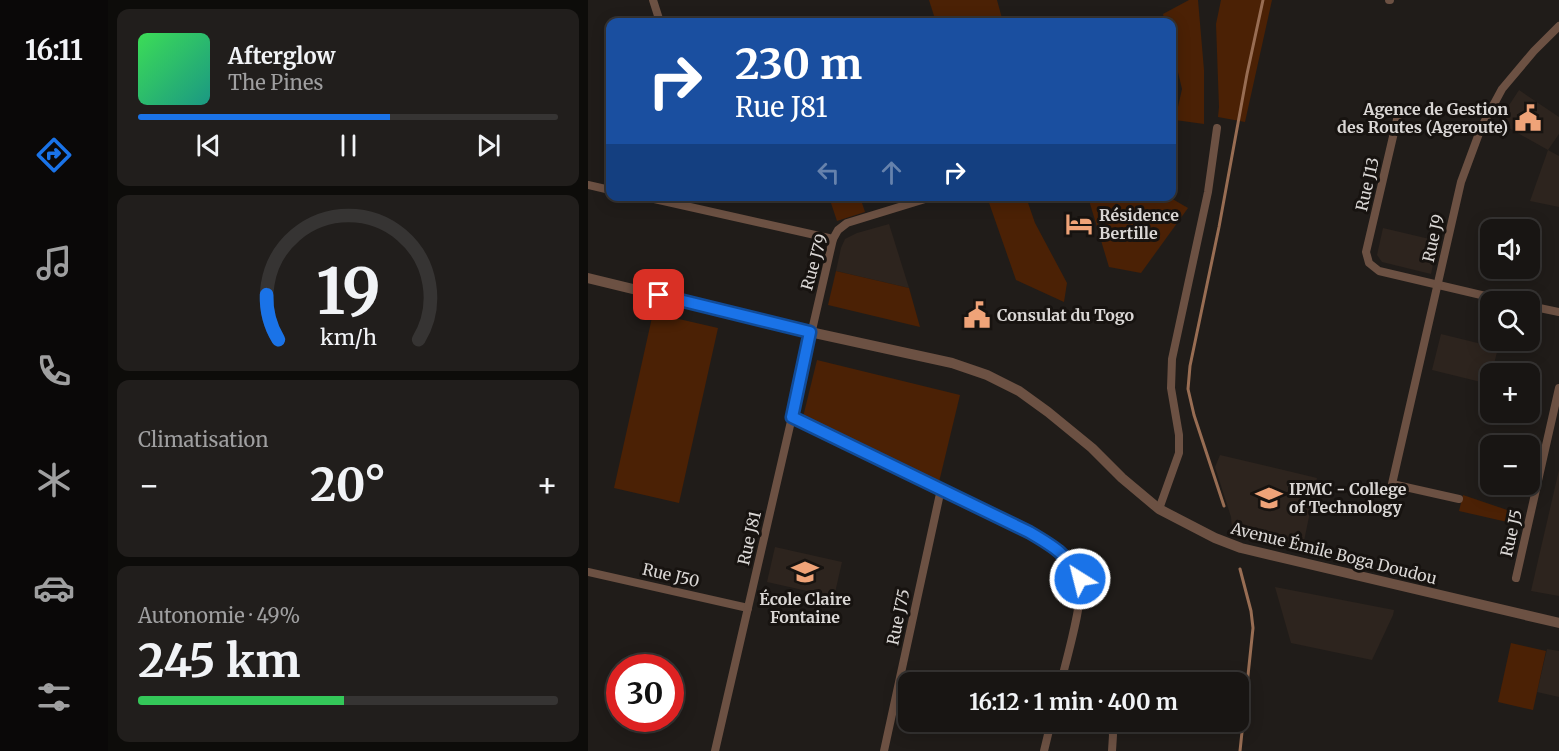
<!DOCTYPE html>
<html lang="fr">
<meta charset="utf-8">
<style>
:root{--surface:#181513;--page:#211e1c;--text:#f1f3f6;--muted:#9f9fa0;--line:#363433;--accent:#1a73e8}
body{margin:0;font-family:Merriweather,serif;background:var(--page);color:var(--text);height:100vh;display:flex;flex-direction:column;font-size:22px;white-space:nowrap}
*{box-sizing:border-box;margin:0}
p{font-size:20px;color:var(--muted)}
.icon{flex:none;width:33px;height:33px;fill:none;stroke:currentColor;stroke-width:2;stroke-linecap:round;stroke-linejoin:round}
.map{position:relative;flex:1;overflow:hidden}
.details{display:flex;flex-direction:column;gap:9px;padding:9px;background:#0d0c0a;width:480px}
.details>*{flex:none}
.guide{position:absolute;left:18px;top:18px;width:570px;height:183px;border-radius:12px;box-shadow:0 3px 15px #0003,0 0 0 2px var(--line);background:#1a4fa0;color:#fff;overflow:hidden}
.controls{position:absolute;left:892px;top:219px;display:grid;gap:12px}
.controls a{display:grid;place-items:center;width:60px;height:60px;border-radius:12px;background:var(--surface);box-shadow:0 3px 15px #0003,0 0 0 2px var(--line);font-size:30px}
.speed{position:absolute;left:18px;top:654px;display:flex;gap:12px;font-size:30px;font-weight:700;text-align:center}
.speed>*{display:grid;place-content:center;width:78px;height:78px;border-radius:50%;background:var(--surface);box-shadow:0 3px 15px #0003,0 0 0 2px var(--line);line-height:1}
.speed .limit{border:9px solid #d22;background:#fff;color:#111}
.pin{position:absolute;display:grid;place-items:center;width:51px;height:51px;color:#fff;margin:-26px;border-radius:12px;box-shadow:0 3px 9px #0006}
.me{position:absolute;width:66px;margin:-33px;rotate:324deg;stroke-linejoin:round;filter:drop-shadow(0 0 4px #0008)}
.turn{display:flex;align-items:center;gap:21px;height:126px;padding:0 30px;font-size:27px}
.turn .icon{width:78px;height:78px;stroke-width:2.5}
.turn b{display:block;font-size:42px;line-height:51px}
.lanes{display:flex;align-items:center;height:57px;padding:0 30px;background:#0003;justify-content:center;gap:30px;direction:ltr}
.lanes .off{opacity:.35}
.big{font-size:45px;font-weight:700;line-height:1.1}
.details .tile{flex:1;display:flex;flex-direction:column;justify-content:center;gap:9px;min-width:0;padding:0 21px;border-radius:12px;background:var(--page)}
.details .dial{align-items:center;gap:0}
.dial svg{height:156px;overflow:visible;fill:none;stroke:var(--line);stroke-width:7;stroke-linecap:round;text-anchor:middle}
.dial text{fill:var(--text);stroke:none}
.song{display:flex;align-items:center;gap:18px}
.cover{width:72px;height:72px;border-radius:9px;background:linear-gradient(135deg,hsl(130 70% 55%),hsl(170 70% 35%))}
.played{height:6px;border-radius:3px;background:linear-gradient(90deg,var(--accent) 60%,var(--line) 60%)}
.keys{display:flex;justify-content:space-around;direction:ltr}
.heat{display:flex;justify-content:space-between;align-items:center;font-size:33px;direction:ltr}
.charge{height:9px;border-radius:4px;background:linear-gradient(90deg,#34c759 49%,var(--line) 0)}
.trip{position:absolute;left:310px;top:672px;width:351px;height:60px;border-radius:12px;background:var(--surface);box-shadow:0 3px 15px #0003,0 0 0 2px var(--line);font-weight:700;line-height:60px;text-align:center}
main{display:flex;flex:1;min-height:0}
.tab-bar{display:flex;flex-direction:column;width:108px;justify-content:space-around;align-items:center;background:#0a0808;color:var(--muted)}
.tab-bar .icon{width:42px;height:42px}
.tab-bar .on{color:var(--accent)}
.tab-bar b{font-size:27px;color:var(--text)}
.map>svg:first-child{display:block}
.built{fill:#2d241e}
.green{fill:#4b2105}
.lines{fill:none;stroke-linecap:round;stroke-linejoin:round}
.stream{stroke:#986d53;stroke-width:3}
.minor{stroke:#6c5143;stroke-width:8}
.tertiary{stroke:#6c5143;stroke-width:10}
.route-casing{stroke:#114b97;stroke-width:15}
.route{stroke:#1a73e8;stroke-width:10}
.labels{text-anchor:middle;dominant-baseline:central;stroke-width:6;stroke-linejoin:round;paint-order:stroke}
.poi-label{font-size:16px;font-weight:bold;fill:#dad7d5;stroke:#171310;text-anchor:start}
.street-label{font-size:16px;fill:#dad7d5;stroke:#171310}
</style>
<main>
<nav class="tab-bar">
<b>16:11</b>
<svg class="icon on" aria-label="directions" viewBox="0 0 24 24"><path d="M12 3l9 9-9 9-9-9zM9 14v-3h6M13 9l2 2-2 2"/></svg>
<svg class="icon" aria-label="music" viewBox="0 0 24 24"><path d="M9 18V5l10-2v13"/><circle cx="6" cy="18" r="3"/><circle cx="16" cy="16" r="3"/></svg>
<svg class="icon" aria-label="phone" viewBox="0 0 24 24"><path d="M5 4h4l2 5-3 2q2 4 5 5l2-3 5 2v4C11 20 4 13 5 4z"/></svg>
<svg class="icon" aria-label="climate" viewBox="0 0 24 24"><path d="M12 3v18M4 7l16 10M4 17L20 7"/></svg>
<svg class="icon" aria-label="car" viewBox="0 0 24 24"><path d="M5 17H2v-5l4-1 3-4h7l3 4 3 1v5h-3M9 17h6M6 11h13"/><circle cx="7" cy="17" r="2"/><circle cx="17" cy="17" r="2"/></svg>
<svg class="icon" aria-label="filters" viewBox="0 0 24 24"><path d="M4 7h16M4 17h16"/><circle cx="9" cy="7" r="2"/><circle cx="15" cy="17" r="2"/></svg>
</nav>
<section class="details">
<div class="tile">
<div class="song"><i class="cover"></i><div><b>Afterglow</b><p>The Pines</p></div></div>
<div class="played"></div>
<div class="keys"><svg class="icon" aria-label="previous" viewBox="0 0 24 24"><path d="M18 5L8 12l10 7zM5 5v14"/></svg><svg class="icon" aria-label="pause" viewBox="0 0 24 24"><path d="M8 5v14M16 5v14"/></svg><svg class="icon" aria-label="next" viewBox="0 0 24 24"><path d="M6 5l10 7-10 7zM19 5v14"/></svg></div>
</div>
<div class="tile dial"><svg viewBox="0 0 100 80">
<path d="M14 69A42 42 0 1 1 86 69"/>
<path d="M14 69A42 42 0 0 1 8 46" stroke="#1a73e8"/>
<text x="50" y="56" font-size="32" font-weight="700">19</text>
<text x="50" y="72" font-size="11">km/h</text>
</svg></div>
<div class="tile"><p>Climatisation</p>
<div class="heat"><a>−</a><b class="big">20°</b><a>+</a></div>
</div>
<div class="tile"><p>Autonomie · 49%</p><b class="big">245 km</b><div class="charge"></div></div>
</section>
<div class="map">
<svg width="971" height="751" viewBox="0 0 971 751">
<rect width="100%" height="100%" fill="#201c19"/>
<g class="built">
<path d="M 931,90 L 971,117 L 971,134 L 960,150 L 971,156 L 971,207 L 942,201 L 960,150 L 910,122 Z"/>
<path d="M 301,224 L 321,288 L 248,271 L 253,248 L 257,239 L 269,233 Z"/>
<path d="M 795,228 L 850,241 L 843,274 L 794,262 L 789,255 Z"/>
<path d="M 853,334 L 910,348 L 901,384 L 844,370 Z"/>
<path d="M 632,455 L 729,478 L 715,546 L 677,538 L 644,528 L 643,517 L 627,467 Z"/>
<path d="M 971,470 L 971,596 L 943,591 Z"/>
<path d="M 187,547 L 254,562 L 246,597 L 179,582 Z"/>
<path d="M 687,587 L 806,610 L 805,615 L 784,660 L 703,643 Z"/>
<path d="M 959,649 L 971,651 L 971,697 L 949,692 Z"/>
</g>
<g class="green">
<path d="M 341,0 L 409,0 L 415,22 L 348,22 Z"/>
<path d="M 601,0 L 610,0 L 616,70 L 616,124 L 587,120 L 594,89 L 584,47 L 584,22 L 577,22 L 575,14 Z"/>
<path d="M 633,0 L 684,0 L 657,122 L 630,117 L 631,107 L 628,24 Z"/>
<path d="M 241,197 L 272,197 L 277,212 L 249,221 Z"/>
<path d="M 399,197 L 438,197 L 447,223 L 479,283 L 476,302 L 428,280 Z"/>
<path d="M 500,197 L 581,197 L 600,208 L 553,273 L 521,267 Z"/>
<path d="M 248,271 L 321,288 L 332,327 L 240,305 Z"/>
<path d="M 65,313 L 130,328 L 91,503 L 26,488 Z"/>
<path d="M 229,360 L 372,395 L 351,482 L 249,435 L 215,417 Z"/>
<path d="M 875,495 L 931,514 L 928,524 L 871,511 Z"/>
<path d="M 923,643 L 958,651 L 945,710 L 910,702 Z"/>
</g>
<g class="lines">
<g class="stream">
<path d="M 636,506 L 606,415 L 600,389 L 602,366 L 631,227 L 659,74 L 675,0"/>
<path d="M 652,569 L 663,611 L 665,628 L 652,751"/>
</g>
<g class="minor">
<path d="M 65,0 L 72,22"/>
<path d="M 801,0 L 802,0"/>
<path d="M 811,111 L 778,252 L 781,263 L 791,271 L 923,302"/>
<path d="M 0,185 L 22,190"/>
<path d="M 53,196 L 245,239"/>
<path d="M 942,306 L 971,312"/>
<path d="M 205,417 L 441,532 C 460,543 485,556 492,578 C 497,596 478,661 473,682"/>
<path d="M 871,499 L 804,484 L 873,182 L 893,128 L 914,89 L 946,51 L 971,26"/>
<path d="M 571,509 L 591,453 L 591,435 L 583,388 L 584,359 L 620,192 L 629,128"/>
<path d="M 0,572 L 160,608"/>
<path d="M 928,578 L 971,388"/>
<path d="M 523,722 L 525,735 L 524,751"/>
<path d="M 127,751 L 245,239 L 250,230 L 259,223 L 347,196"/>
<path d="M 296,751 L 353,489"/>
<path d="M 456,751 L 463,722"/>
</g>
<path class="tertiary" d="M 0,278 L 222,332 L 364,363 L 399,375 L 431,391 L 460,412 L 504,448 L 534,478 L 571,509 L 627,538 L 653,548 L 695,558 L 971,623"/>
</g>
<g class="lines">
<defs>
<path id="route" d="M 71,295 L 222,332 L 204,417 L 441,532 C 465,546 479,554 492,579"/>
</defs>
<use href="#route" class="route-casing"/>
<use href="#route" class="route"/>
</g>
<defs>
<symbol id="civic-bare" viewBox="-9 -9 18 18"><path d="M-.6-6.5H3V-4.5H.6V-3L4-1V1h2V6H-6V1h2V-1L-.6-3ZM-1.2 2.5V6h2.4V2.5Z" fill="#efa378" stroke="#171310" stroke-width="2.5" paint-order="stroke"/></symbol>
<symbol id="hotel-bare" viewBox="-9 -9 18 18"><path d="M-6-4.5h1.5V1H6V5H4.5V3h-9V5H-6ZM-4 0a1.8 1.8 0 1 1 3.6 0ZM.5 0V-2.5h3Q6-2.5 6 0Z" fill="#efa378" stroke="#171310" stroke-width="2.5" paint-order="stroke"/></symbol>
<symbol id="university-bare" viewBox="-9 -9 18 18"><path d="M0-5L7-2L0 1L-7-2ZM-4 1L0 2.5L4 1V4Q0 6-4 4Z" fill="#efa378" stroke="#171310" stroke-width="2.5" paint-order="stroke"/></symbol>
<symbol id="school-bare" viewBox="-9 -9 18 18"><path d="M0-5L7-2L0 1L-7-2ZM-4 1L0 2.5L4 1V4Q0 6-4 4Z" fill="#efa378" stroke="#171310" stroke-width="2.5" paint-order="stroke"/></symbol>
</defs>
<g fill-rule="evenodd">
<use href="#civic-bare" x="921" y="99" width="38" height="38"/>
<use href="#hotel-bare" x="472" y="205" width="38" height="38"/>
<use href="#civic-bare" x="370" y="296" width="38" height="38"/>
<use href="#university-bare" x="662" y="479" width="38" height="38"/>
<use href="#school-bare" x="198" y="553" width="38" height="38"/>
</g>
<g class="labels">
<g class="poi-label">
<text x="920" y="109" text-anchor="end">Agence de Gestion<tspan x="920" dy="18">des Routes (Ageroute)</tspan></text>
<text x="511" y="215">Résidence<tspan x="511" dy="18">Bertille</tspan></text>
<text x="409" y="315">Consulat du Togo</text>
<text x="701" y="489">IPMC - College<tspan x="701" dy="18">of Technology</tspan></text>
<text x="217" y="599" text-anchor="middle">École Claire<tspan x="217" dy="18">Fontaine</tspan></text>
</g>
<g class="street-label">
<text transform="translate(779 184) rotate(-77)">Rue J13</text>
<text transform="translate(845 238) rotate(-77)">Rue J9</text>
<text transform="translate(226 262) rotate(-74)">Rue J79</text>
<text transform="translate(923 533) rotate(-77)">Rue J5</text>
<text transform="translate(161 538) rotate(-77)">Rue J81</text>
<text transform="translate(746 553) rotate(14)">Avenue Émile Boga Doudou</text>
<text transform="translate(83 575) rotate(13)">Rue J50</text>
<text transform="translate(310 617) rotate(-78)">Rue J75</text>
</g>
</g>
</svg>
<div class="controls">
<a><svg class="icon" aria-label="sound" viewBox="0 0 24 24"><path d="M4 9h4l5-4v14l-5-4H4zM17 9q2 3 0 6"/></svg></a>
<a><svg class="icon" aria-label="search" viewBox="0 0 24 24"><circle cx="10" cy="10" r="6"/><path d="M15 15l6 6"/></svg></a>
<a>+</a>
<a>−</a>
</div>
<div class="speed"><div class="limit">30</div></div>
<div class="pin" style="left:71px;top:295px;background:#d93025"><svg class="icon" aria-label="arrive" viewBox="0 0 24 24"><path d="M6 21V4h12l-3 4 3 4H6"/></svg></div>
<svg class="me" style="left:492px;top:579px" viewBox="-20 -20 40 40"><circle r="17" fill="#1a73e8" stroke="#fff" stroke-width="3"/><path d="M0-11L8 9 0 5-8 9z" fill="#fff"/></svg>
<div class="trip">16:12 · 1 min · 400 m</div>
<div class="guide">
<div class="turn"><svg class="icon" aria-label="right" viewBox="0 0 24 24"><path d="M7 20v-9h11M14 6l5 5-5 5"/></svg><div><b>230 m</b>Rue J81</div></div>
<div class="lanes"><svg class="icon off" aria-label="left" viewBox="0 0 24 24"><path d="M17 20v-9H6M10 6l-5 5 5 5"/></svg><svg class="icon off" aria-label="ahead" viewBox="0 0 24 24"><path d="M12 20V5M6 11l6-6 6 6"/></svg><svg class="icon" aria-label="right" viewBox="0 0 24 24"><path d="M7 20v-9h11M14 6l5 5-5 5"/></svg></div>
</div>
</div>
</main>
